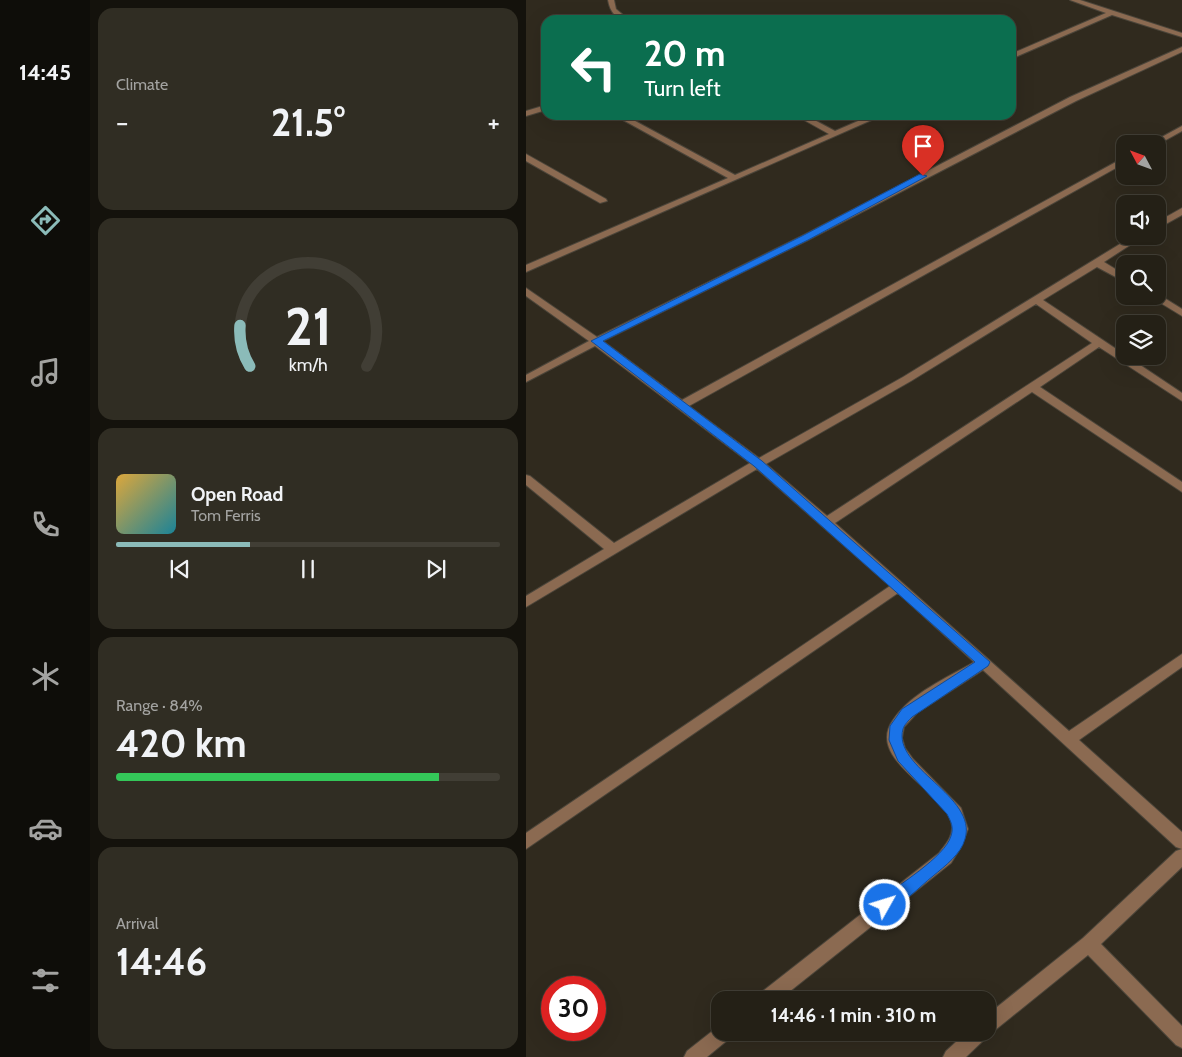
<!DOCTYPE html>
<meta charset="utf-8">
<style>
:root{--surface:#242016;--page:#302d23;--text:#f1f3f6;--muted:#a3a3a1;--line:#413e35;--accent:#8bbbb9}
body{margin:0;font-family:Cabin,sans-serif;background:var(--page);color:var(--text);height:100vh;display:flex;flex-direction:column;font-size:19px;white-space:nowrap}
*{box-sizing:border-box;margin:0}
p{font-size:16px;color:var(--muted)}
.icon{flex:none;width:28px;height:28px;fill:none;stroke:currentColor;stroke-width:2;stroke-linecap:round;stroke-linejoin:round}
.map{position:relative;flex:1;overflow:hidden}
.sheet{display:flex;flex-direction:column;gap:8px;padding:8px;background:#14120c;width:436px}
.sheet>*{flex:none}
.guide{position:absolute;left:15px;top:15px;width:475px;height:105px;border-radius:15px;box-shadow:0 5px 20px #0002,0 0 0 1px var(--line);background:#0b6e4f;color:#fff;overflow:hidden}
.needle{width:32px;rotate:311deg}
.tools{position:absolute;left:590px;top:135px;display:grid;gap:10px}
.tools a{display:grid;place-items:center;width:50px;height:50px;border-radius:10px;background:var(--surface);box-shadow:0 5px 20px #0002,0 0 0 1px var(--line);font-size:25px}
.speed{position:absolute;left:15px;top:976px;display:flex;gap:10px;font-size:25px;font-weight:700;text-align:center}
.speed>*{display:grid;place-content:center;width:65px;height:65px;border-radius:50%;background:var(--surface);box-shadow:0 5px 20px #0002,0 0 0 1px var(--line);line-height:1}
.speed .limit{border:8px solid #d22;background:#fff;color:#111}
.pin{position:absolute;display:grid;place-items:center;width:42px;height:42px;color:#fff;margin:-51px -21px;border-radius:50% 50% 50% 0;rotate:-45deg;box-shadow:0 0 5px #0007}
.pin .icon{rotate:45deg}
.me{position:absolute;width:55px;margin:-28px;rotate:51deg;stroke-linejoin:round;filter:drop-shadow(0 0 4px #0008)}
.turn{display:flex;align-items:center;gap:18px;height:105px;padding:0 20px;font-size:22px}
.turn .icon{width:65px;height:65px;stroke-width:2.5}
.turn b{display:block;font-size:35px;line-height:42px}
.big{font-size:38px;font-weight:700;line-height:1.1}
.sheet .tile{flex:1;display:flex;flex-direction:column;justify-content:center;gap:8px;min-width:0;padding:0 18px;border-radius:15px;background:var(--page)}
.sheet .dial{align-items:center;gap:0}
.dial svg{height:130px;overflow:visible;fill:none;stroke:var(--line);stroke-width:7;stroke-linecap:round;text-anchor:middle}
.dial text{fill:var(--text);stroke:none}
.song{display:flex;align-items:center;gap:15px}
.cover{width:60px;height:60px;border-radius:8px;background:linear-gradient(135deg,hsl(40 70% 55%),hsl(190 70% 35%))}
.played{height:5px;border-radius:2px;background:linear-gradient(90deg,var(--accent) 35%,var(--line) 35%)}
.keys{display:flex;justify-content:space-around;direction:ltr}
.heat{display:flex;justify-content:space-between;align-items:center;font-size:28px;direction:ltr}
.charge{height:8px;border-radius:4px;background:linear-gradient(90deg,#34c759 84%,var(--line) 0)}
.trip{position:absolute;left:185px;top:991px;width:285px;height:50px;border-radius:15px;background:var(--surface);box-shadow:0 5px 20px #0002,0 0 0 1px var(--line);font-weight:700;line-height:50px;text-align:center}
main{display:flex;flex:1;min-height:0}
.tab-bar{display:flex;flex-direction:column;width:90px;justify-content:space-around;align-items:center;background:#0e0d09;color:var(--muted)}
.tab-bar .icon{width:35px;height:35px}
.tab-bar .active{color:var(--accent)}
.tab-bar b{font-size:22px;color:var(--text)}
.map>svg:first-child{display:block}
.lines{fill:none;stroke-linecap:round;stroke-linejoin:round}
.minor-casing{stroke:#4b453a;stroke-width:2}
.minor{fill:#8b6a51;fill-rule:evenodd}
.route{fill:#1a73e8;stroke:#114b97}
</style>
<main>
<nav class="tab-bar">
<b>14:45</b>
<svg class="icon active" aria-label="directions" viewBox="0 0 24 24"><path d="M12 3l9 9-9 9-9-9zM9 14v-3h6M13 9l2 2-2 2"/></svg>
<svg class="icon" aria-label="music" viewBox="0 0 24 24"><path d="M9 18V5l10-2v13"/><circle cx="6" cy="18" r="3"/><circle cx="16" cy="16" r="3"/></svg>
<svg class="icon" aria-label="phone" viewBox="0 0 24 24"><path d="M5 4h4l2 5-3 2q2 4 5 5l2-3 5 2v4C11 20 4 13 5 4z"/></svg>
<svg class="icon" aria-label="climate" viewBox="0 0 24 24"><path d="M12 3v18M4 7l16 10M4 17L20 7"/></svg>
<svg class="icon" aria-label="car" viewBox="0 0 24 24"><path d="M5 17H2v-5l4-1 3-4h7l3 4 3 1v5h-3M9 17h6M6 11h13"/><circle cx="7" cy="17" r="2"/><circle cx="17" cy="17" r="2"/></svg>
<svg class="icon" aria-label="filters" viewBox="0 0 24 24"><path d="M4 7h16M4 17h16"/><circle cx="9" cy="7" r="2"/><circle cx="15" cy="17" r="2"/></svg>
</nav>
<section class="sheet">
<div class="tile"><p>Climate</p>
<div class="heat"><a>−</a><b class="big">21.5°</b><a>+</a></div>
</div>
<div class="tile dial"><svg viewBox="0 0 100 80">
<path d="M14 69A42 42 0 1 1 86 69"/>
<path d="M14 69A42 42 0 0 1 8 44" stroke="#8bbbb9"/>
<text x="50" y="56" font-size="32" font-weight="700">21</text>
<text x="50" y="72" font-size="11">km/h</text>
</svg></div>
<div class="tile">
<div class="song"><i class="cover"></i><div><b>Open Road</b><p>Tom Ferris</p></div></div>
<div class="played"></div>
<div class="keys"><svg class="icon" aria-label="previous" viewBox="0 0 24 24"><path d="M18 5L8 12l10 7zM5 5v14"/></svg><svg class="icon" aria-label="pause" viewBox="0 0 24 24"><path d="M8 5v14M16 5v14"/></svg><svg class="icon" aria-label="next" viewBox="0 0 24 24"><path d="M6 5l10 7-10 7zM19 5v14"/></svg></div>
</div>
<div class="tile"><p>Range · 84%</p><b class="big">420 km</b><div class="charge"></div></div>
<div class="tile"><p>Arrival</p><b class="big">14:46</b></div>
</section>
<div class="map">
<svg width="656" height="1057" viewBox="0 0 656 1057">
<rect width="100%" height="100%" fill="#302a1e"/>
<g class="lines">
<defs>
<g id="minor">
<path d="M 82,0 L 88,0 L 90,9 L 103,20 C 90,20 84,12 82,0 Z"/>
<path d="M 544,0 L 554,0 L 656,33 L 656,37 L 586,15 L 485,59 L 485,54 L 580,13 Z"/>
<path d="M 656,47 L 656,52 L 550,101 L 282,240 L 77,341 L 156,400 L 599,157 L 599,163 L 163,406 L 233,458 L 377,377 L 607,236 L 618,236 L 578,262 L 599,275 L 599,282 L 571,267 L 517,300 L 656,393 L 656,401 L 573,347 L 514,387 L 656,482 L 656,492 L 506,392 L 309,523 L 543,731 L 656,654 L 656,667 L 553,740 L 656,832 L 656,849 L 650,847 L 457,670 L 391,713 L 378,727 L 376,738 L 379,748 L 387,759 L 435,808 L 442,829 L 435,847 L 425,863 L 253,1000 L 230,1000 L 233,994 L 413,853 C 419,845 427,837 426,826 C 423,792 338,761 367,720 C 385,693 421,678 448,662 L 372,593 L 0,849 L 0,833 L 364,586 L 231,469 L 0,607 L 0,596 L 78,549 L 0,485 L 0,475 L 4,476 L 88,543 L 224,463 L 69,346 L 0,382 L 0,375 L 63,341 L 0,296 L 0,288 L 71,337 L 276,236 L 544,97 ZM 510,304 L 566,343 L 301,516 L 240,464 L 385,381 Z"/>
<path d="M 20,105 L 20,110 L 0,116 L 0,111 Z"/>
<path d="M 88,115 L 98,115 L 209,175 L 303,134 L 269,115 L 279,115 L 309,131 L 346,115 L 357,115 L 0,272 L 0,265 L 202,178 Z"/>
<path d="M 656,126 L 656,131 L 631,145 L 623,144 Z"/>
<path d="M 0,154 L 80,199 L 81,201 L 74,203 L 0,161 Z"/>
<path d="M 656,208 L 656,215 L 631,229 L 631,222 Z"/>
<path d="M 632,294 L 656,309 L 656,316 L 623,296 L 631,296 Z"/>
<path d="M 656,849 L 656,867 L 575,944 L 656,1026 L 656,1048 L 650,1045 L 562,955 L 463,1035 L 440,1057 L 417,1057 L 420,1051 L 441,1032 L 461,1032 L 461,1015 L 557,938 L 650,851 Z"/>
<path d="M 194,1025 L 194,1032 L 207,1032 L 204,1038 L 181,1057 L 158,1057 L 161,1051 Z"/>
</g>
</defs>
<use href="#minor" class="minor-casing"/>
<use href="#minor" class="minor"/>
</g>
<path class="route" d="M 394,174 L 401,176 L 282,240 L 77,341 L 236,461 L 464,662 L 462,666 L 386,717 C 383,720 378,725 377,729 C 366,768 452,796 439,839 C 435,854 419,866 407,876 C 393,887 376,906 359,912 L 353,910 L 351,905 L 353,900 C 371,886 419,857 425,836 C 428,827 425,822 421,814 L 372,761 L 363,740 L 364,726 L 376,709 L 449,662 L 228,466 L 65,341 L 276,236 Z"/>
</svg>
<div class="tools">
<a><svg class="needle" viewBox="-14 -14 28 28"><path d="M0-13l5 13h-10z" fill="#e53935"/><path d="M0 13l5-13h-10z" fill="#a3a3a1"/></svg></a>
<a><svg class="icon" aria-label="sound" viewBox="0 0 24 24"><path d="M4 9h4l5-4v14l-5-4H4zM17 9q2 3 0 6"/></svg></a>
<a><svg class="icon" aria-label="search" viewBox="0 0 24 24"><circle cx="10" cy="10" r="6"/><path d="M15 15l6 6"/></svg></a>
<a><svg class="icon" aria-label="layers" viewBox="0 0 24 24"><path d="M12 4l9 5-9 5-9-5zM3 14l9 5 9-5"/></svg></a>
</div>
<div class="speed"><div class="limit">30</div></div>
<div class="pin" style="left:397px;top:176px;background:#d93025"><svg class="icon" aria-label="arrive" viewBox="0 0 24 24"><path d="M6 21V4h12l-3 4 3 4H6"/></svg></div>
<svg class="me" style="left:359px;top:905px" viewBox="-20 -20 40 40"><circle r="17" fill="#1a73e8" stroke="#fff" stroke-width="3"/><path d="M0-11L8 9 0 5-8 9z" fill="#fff"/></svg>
<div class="trip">14:46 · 1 min · 310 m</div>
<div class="guide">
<div class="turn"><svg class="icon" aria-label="left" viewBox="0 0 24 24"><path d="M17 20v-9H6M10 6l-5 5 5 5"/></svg><div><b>20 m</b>Turn left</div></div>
</div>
</div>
</main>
